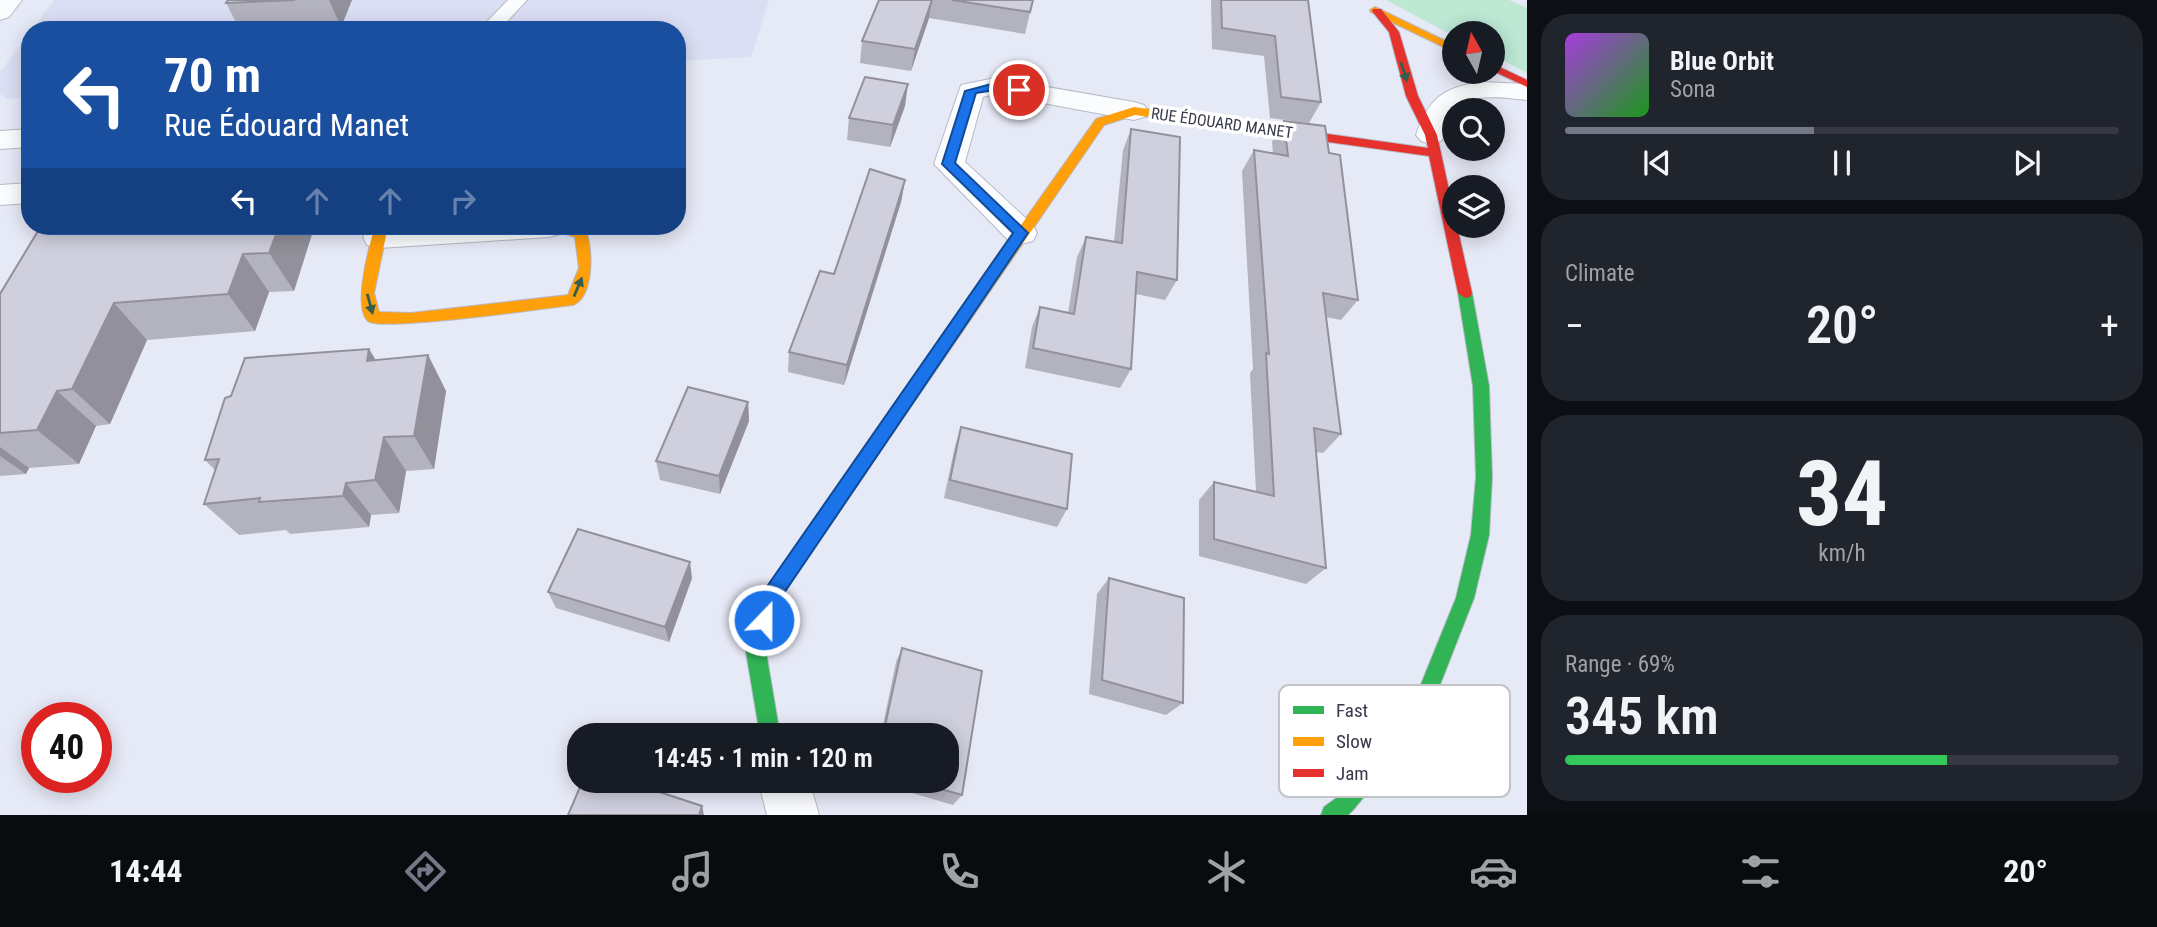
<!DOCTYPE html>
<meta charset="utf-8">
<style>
:root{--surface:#171b24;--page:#20242c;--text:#f1f3f6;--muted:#9ea1a6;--line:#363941;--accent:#747786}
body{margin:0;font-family:"Roboto Condensed",sans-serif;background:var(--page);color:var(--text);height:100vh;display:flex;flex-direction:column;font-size:26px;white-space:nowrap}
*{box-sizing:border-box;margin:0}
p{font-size:23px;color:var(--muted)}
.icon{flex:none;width:38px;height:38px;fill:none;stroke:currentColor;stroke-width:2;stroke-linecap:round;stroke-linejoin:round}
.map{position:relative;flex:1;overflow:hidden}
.side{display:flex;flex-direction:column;gap:14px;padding:14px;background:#0d0f14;width:630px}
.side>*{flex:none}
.hud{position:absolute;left:21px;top:21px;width:665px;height:214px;border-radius:28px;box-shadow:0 4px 18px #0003;background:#1a4fa0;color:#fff;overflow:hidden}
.needle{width:46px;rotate:352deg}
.controls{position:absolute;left:1442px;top:21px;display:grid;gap:14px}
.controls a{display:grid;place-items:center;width:63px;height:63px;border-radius:50%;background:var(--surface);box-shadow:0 4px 18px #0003;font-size:35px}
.speed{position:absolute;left:21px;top:702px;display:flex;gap:14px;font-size:35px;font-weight:700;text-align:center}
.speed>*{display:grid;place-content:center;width:91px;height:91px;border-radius:50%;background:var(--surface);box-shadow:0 4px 18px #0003;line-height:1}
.speed .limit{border:10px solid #d22;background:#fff;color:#111}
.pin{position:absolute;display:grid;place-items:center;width:60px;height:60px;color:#fff;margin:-30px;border:4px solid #fff;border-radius:50%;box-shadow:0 2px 7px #0007}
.me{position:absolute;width:77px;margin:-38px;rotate:22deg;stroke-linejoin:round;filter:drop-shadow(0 0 5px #0008)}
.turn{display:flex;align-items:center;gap:24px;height:147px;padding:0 28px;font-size:32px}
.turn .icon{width:91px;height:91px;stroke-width:2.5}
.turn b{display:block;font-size:49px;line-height:60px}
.lanes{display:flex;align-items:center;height:66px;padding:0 28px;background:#0003;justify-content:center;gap:35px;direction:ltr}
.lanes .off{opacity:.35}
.big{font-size:52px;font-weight:600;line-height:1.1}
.side .card{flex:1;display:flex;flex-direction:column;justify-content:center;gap:10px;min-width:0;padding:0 24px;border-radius:28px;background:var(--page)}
.side .dial{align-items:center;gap:0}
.dial b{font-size:91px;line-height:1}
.song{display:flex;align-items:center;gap:21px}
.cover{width:84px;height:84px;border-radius:10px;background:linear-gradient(135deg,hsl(280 70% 55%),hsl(120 70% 35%))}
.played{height:7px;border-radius:4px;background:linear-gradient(90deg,var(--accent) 45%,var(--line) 45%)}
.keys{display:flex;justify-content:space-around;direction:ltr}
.heat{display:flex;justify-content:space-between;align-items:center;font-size:38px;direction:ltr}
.charge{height:10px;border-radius:5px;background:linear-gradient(90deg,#34c759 69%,var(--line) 0)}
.trip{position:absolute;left:567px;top:723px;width:392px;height:70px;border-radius:28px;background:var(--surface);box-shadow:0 4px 18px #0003;font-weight:600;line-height:70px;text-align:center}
.tabs{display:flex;height:112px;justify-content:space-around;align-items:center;background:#090b0e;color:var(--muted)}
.tabs .icon{width:49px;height:49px}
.tabs .active{color:var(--accent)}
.tabs b{font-size:32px;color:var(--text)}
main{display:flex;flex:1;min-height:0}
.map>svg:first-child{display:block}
.built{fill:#dbdff4}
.green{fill:#bce8d4}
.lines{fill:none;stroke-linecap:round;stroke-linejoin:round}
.lane-casing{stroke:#b7b9c6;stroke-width:2}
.street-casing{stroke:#b7b9c6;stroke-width:2}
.fast-casing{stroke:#b7b9c6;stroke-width:2}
.slow-casing{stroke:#b7b9c6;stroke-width:2}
.jam-casing{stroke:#b7b9c6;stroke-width:2}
.lane{fill:#fbfcfe;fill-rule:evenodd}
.street{fill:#fbfcfe;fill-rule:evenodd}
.fast{fill:#30b455;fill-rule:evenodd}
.slow{fill:#ff9f0a;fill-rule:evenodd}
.jam{fill:#e5322d;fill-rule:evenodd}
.wall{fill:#b3b2bf}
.shaded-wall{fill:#92919b}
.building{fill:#d0cfde;stroke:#92919b;stroke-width:2}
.oneway{fill:#345e4d}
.route{fill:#1a73e8;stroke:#114b97;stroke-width:2}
.labels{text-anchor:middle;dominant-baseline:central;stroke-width:7;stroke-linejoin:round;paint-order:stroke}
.far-street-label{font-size:16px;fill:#363949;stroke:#fff}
.key{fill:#fff;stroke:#c3c4c8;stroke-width:2}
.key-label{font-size:19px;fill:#363949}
</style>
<main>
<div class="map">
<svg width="1527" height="815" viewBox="0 0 1527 815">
<rect width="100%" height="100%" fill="#e6e9f6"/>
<g class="built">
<path d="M 54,0 L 769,0 L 751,57 L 677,61 L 677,30 L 32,30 Z"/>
<path d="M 30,33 L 30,97 L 6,99 L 0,93 L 0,72 Z"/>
</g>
<path class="green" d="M 1386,0 L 1509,0 L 1527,8 L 1527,73 L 1493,55 L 1493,33 L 1454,33 L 1454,36 Z"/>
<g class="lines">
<defs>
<path id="lane" d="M 508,0 L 527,0 L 499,30 L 479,30 Z"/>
<g id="street">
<path d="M 0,0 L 22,0 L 9,17 L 0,20 Z"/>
<path d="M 995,78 L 1134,102 L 1144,105 L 1148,111 L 1144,117 L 1134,120 L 995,94 L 983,97 L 965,162 L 1033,225 L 1037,233 L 1033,241 L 1021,244 L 1009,241 L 934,164 L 961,85 Z"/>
<path d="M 1482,82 L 1527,84 L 1527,100 C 1506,98 1469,91 1454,111 C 1448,120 1448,132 1441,141 L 1431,144 L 1421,141 L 1416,135 C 1429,98 1443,87 1482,82 Z"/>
<path d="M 30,129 L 30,147 L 0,149 L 0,131 Z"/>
<path d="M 30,183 L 30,203 L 0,205 L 0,185 Z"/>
<path d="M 379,226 L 565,226 L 560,234 L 549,237 L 379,248 L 367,245 L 363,237 L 367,229 Z"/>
<path d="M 758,780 L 809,780 L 819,815 L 767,815 Z"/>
</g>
<g id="fast">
<path d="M 1465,288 L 1472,293 L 1489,386 L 1492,477 L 1489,535 L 1474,598 L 1425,723 L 1353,810 L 1348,815 L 1321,815 L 1324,807 L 1339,796 L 1411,709 L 1456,598 L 1471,535 L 1476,477 L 1473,386 L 1458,293 Z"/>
<path d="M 910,389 L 916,391 L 918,395 L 916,399 L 780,598 L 765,646 L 780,735 L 760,735 L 745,646 L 763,594 L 904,391 Z"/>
</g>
<g id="slow">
<path d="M 1375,7 L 1454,45 L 1454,52 L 1371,12 L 1370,10 Z"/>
<path d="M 1134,107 L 1292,129 L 1298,133 L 1292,137 L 1135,115 L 1104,125 L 916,399 L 904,399 L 902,395 L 904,391 L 1096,119 Z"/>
<path d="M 375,226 L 388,226 L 374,293 L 379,312 L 411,313 L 568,295 L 579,268 L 575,237 L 550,229 L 549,226 L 569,226 L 586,231 C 593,249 594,297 573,305 C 547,308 380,332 368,321 C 352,307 370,244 375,226 Z"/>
</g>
<g id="jam">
<path d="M 1373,9 L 1381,9 L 1399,32 L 1418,96 L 1437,135 L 1454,213 L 1454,226 L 1457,226 L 1472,293 L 1470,297 L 1465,298 L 1458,293 L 1429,156 L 1292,137 L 1286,133 L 1292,129 L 1428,148 L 1425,135 L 1406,96 L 1389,32 L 1372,11 Z"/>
<path d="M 1493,64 L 1527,80 L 1527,87 L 1493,71 Z"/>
</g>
</defs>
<use href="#lane" class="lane-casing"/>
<use href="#street" class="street-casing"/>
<use href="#fast" class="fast-casing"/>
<use href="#slow" class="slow-casing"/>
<use href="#jam" class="jam-casing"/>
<use href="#lane" class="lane"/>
<use href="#street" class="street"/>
<use href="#fast" class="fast"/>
<use href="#slow" class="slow"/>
<use href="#jam" class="jam"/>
</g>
<g class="wall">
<path d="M 228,0 L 352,0 L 341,27 L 291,30 L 240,30 L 226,3 Z"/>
<path d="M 879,0 L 1033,0 L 1025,34 L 929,18 L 911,71 L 860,63 L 862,41 Z"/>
<path d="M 1211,0 L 1308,0 L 1321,102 L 1309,123 L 1270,118 L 1264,56 L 1212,49 Z"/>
<path d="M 905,106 L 890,147 L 847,140 L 849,118 Z"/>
<path d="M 1284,121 L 1329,153 L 1358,300 L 1341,320 L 1326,317 L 1341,434 L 1323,453 L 1316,452 L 1326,568 L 1306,584 L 1199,556 L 1199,500 L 1214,482 L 1256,492 L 1250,373 L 1253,369 L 1242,171 L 1254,150 L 1273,153 L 1272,142 Z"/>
<path d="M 1131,129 L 1177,280 L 1165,300 L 1136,294 L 1131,369 L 1120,388 L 1025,368 L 1032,327 L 1040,307 L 1068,313 L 1077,257 L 1086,237 L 1114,242 L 1123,150 Z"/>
<path d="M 905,180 L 901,202 L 844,385 L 788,372 L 789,352 L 834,274 Z"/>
<path d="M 312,234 L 294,291 L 269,292 L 255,331 L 147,340 L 110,424 L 96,426 L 79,464 L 29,468 L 26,474 L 0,476 L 0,294 Z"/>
<path d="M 369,349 L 376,360 L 428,355 L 446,391 L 434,469 L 406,471 L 399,513 L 371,515 L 369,527 L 290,534 L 286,530 L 239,535 L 204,504 L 215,470 L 205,460 L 231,396 Z"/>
<path d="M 748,402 L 749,421 L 720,494 L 660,480 L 656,461 Z"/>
<path d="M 961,427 L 1067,509 L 1057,527 L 944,498 L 955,446 Z"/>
<path d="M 692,578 L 669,642 L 556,608 L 548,592 Z"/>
<path d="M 1109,578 L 1183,703 L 1166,715 L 1089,694 L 1097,594 Z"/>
<path d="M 902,648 L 982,671 L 962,795 L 953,805 L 871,781 L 947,780 L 947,735 L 881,735 L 896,662 Z"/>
</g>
<g class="shaded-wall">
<path d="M 329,0 L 352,0 L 341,27 Z"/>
<path d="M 932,0 L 929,18 L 911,71 L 915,49 Z"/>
<path d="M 908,84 L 905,106 L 890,147 L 893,125 Z"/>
<path d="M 905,180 L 901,202 L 844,385 L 847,365 Z"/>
<path d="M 279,226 L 307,226 L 312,234 L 294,291 L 269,253 Z"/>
<path d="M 243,254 L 269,292 L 255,331 L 228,294 Z"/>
<path d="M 114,303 L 147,340 L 110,424 L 72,389 Z"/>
<path d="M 369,349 L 390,385 L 367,361 Z"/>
<path d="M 428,355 L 446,391 L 434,469 L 414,436 Z"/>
<path d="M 57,391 L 96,426 L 79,464 L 37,430 Z"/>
<path d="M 748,402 L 749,421 L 720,494 L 719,476 Z"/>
<path d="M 384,437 L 406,471 L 399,513 L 375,480 Z"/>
<path d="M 0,447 L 29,468 L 26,474 L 0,456 Z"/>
<path d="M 346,483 L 371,515 L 369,527 L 343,496 Z"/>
<path d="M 690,562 L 692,578 L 669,642 L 665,627 Z"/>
<path d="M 702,806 L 704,815 L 699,815 Z"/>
</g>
<g class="building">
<path d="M 228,0 L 295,0 L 226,3 Z"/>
<path d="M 879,0 L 932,0 L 915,49 L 862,41 Z"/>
<path d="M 952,0 L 1033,0 L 1030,12 Z"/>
<path d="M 1221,0 L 1308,0 L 1321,102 L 1281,97 L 1275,36 L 1222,28 Z"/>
<path d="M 865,77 L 908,84 L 893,125 L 849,118 Z"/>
<path d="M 1284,121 L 1325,126 L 1329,153 L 1340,155 L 1358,300 L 1323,293 L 1341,434 L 1314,428 L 1326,568 L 1214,539 L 1214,482 L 1274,496 L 1266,353 L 1269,354 L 1254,150 L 1288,156 Z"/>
<path d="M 1131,129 L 1180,137 L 1177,280 L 1137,272 L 1131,369 L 1033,348 L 1040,307 L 1074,314 L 1086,237 L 1122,243 Z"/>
<path d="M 870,169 L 905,180 L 847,365 L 789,352 L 820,271 L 834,274 Z"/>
<path d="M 41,226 L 279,226 L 269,253 L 243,254 L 228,294 L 114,303 L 72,389 L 57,391 L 37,430 L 0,433 L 0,294 Z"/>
<path d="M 369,349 L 367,361 L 428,355 L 414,436 L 384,437 L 375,480 L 346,483 L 343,496 L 259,502 L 260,498 L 204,504 L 219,459 L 205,460 L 225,398 L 231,396 L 245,358 Z"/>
<path d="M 688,387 L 748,402 L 719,476 L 656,461 Z"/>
<path d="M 961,427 L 1072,454 L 1067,509 L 950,480 Z"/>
<path d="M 578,529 L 690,562 L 665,627 L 548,592 Z"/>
<path d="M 1109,578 L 1184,598 L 1183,703 L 1102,680 Z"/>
<path d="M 902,648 L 982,671 L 962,795 L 909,780 L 947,780 L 947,735 L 883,735 Z"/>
<path d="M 583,780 L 623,780 L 702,806 L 699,815 L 568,815 Z"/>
</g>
<defs><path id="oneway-solid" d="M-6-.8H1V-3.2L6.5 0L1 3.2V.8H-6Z" transform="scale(1.75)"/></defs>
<g class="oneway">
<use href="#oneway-solid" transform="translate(1404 72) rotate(72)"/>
<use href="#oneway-solid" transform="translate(578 287) rotate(-67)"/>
<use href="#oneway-solid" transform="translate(370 304) rotate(75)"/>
</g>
<path class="route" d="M 995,83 L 1024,90 L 1019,94 L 995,90 L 976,93 L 955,163 L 1028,233 L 780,599 L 770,627 L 764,629 L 757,627 L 754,620 L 766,588 L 1013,233 L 942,164 L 965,91 Z"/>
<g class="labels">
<g class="far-street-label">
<text transform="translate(1222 123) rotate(8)">RUE ÉDOUARD MANET</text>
</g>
</g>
<rect x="1279" y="685" width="231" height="112" rx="10" class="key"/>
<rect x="1293" y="706" width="31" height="8" fill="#30b455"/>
<rect x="1293" y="737" width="31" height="9" fill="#ff9f0a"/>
<rect x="1293" y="769" width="31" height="8" fill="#e5322d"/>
<g class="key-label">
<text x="1336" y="717">Fast</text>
<text x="1336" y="748">Slow</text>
<text x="1336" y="780">Jam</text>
</g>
</svg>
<div class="controls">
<a><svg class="needle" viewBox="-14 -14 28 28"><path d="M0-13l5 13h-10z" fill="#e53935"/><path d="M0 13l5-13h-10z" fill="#9ea1a6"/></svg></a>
<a><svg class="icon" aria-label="search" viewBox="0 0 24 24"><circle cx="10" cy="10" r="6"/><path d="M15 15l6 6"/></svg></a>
<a><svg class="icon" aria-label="layers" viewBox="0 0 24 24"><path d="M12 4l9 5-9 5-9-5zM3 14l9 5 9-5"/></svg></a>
</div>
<div class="speed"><div class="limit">40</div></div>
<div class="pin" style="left:1019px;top:90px;background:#d93025"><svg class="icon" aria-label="arrive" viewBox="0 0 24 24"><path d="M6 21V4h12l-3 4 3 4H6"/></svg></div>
<svg class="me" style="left:764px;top:620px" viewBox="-20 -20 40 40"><circle r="17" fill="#1a73e8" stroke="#fff" stroke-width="3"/><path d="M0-11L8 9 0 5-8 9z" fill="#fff"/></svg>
<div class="trip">14:45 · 1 min · 120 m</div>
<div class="hud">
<div class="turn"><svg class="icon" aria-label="left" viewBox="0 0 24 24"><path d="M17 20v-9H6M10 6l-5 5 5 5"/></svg><div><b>70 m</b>Rue Édouard Manet</div></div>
<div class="lanes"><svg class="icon" aria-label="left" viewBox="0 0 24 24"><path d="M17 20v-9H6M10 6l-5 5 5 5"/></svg><svg class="icon off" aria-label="ahead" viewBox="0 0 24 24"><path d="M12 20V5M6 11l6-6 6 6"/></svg><svg class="icon off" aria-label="ahead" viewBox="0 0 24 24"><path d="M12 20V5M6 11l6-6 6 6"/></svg><svg class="icon off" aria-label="right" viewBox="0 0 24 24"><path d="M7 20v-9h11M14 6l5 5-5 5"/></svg></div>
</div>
</div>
<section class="side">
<div class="card">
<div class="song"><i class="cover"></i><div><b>Blue Orbit</b><p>Sona</p></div></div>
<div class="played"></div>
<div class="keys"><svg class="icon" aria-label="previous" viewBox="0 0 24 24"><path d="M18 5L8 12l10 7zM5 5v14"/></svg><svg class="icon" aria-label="pause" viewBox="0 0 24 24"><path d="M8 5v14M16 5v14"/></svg><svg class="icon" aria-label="next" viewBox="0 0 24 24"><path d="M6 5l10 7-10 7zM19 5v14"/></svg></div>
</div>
<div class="card"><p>Climate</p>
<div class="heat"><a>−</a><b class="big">20°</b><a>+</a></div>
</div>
<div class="card dial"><b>34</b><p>km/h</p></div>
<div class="card"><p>Range · 69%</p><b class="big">345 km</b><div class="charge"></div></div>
</section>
</main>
<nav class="tabs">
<b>14:44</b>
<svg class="icon active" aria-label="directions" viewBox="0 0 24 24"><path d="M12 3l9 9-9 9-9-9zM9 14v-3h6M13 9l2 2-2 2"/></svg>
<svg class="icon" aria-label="music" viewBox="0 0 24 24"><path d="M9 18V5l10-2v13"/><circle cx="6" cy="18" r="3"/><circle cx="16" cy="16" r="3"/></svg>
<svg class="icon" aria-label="phone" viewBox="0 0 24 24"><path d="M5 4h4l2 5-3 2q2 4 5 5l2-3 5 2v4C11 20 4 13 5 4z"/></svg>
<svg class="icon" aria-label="climate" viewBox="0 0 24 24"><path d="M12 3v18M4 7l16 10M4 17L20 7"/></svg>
<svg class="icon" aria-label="car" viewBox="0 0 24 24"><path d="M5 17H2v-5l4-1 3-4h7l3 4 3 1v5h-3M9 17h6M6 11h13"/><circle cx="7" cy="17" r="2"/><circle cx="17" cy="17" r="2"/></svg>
<svg class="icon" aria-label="filters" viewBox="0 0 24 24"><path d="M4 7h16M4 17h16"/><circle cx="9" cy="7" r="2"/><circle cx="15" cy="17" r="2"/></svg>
<b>20°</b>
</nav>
